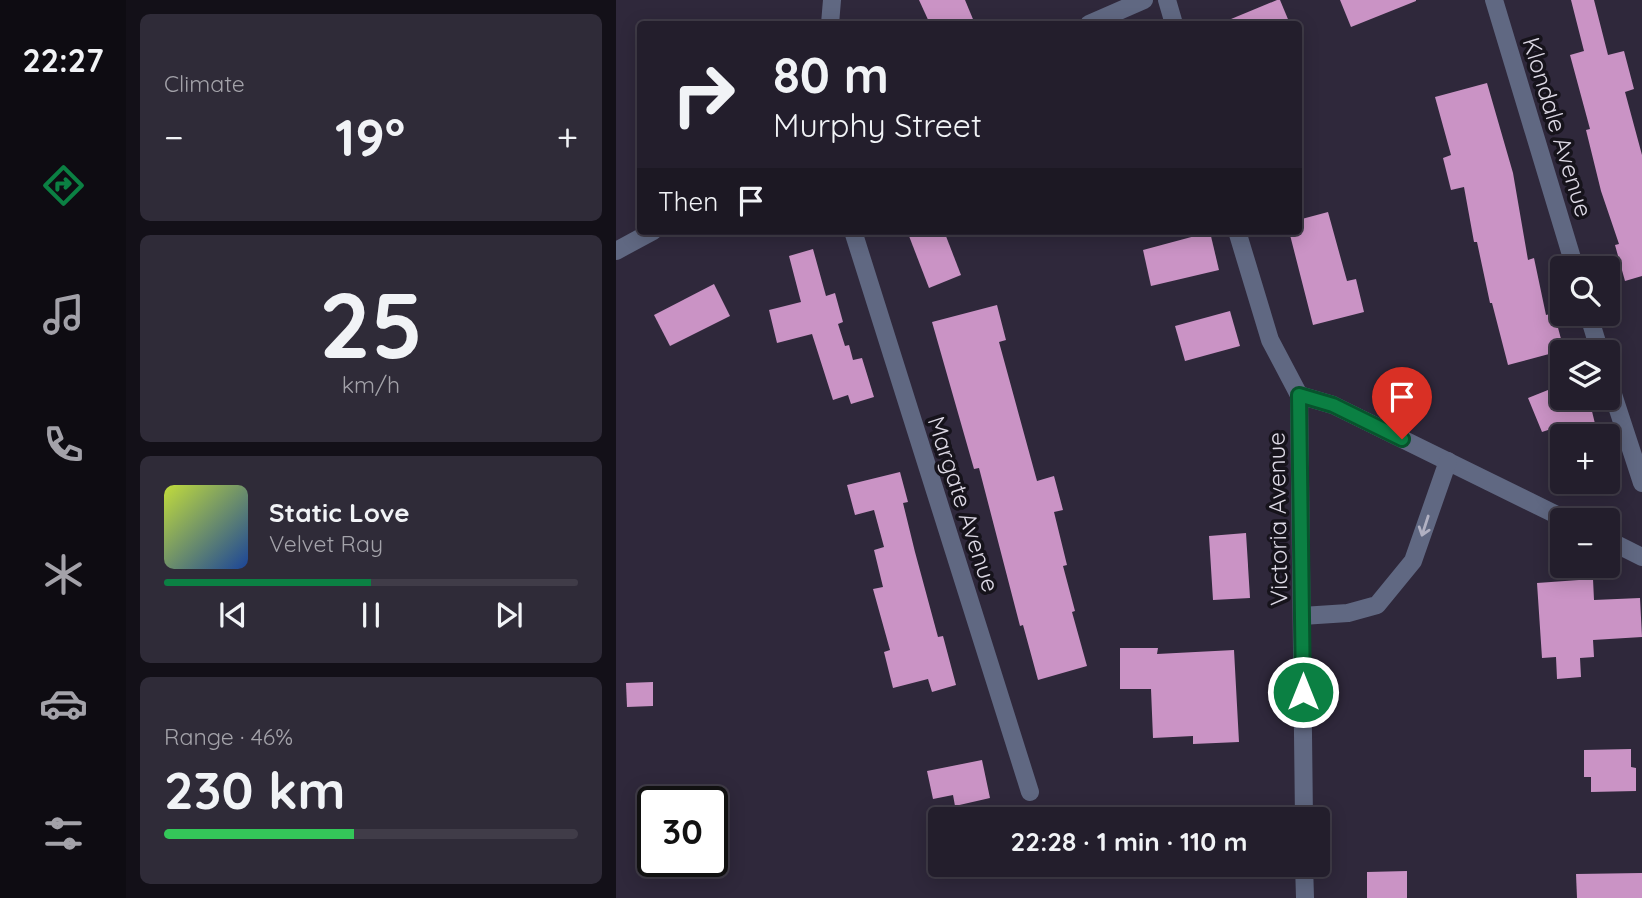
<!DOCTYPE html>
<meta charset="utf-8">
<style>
:root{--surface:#231e2c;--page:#2f2b38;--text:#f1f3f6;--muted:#a3a2a9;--line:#403c48;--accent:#0b8043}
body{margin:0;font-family:Quicksand,sans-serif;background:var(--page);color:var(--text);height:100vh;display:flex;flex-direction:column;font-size:26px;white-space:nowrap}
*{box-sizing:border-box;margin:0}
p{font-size:23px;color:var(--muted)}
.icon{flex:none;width:38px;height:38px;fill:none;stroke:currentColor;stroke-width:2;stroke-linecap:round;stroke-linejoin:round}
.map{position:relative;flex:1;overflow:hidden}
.details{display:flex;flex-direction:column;gap:14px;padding:14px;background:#131018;width:490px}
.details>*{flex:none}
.top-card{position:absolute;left:21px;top:21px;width:665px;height:214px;border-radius:7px;box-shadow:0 4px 18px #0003,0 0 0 2px var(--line);background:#231e2c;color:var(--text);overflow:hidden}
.buttons{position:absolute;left:934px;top:256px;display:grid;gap:14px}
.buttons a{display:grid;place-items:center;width:70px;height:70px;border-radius:7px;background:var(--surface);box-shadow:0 4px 18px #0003,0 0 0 2px var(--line);font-size:35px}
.speed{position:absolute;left:21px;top:786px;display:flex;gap:14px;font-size:35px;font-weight:700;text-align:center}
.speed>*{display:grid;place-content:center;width:91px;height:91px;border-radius:50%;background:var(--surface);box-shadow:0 4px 18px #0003,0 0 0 2px var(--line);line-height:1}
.speed .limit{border:4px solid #111;border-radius:10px;background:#fff;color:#111}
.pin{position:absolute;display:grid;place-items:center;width:60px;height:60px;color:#fff;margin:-72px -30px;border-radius:50% 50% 50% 0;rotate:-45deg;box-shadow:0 0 7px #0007}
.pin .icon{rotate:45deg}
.me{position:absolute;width:77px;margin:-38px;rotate:0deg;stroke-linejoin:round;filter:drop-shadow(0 0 5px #0008)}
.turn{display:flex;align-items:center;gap:24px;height:147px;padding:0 21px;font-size:32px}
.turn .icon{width:91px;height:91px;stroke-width:2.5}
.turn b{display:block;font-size:49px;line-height:60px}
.then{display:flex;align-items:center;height:66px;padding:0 21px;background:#0003;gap:14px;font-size:26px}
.big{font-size:52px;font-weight:700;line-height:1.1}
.details .widget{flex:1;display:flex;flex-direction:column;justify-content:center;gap:10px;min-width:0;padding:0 24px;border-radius:10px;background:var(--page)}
.details .dial{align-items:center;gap:0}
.dial b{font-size:91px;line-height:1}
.song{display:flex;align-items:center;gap:21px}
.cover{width:84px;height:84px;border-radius:10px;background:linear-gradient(135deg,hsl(70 70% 55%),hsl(220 70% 35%))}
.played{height:7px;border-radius:4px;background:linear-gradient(90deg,var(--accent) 50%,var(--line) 50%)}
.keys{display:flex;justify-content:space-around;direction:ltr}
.heat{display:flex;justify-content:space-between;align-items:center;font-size:38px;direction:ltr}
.charge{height:10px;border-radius:5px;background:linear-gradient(90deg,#34c759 46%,var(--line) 0)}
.trip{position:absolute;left:312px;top:807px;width:402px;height:70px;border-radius:7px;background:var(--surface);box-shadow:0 4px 18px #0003,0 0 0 2px var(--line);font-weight:700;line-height:70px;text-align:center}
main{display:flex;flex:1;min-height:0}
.menu{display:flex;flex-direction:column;width:126px;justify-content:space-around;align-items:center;background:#0e0c12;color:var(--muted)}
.menu .icon{width:49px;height:49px}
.menu .current{color:var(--accent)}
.menu b{font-size:32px;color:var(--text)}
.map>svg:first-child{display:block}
.building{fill:#ca93c5}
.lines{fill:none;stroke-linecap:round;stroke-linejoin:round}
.minor{stroke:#606882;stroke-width:18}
.oneway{stroke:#b1b1c2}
.route-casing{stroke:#07532c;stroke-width:18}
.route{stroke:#0b8043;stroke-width:12}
.labels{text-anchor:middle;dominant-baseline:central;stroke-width:7;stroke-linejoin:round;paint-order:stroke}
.street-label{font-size:24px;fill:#dcd8e4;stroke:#16131b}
</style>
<main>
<nav class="menu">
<b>22:27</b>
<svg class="icon current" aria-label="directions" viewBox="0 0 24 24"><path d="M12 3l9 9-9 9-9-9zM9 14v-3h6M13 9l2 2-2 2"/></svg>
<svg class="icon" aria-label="music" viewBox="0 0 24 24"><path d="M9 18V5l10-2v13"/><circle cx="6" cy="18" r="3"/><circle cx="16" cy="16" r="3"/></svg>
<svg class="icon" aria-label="phone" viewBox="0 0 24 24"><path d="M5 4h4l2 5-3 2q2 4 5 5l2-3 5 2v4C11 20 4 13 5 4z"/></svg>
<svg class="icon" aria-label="climate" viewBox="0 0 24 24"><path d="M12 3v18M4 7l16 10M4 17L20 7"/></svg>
<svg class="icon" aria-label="car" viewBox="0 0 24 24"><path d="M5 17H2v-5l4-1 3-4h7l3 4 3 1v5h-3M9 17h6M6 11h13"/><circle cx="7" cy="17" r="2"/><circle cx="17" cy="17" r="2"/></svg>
<svg class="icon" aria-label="filters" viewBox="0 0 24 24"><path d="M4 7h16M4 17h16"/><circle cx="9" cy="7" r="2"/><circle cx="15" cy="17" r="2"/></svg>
</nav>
<section class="details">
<div class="widget"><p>Climate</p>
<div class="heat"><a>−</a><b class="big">19°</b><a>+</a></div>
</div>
<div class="widget dial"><b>25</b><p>km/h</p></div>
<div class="widget">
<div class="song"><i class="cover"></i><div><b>Static Love</b><p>Velvet Ray</p></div></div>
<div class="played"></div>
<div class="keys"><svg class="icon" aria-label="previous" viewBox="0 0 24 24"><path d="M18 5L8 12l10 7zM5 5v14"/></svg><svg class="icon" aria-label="pause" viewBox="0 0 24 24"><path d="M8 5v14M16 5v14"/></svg><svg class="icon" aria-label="next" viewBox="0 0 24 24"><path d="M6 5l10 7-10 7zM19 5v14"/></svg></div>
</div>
<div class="widget"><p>Range · 46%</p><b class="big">230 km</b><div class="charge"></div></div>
</section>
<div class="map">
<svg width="1026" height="898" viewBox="0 0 1026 898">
<rect width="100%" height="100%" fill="#2f283b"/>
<g class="building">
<path d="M 303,0 L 349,0 L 359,24 L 314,24 Z"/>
<path d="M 661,0 L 664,0 L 674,24 L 603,24 Z"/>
<path d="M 724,0 L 800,0 L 800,1 L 735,27 Z"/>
<path d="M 955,0 L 978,0 L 992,55 L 1008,51 L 1018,89 L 1009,92 L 1026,155 L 1026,276 L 1009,281 L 999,245 L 1003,244 L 985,191 L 970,130 L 974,129 L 954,55 L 968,51 Z"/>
<path d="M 871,83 L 897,173 L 912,260 L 918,258 L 930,315 L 938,313 L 948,350 L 892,365 L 876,303 L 874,303 L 861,242 L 858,242 L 848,187 L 835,190 L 827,158 L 835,155 L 819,97 Z"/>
<path d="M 712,212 L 731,281 L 740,279 L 748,312 L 697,325 L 673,231 L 682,231 L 682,220 Z"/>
<path d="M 305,231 L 328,231 L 345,275 L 313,288 L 293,236 Z"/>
<path d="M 594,232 L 603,270 L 535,286 L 527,250 Z"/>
<path d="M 197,249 L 210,296 L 219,293 L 227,322 L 222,324 L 229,346 L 233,345 L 237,360 L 246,358 L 258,397 L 235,404 L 232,395 L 217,400 L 196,334 L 161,343 L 153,310 L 185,302 L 173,256 Z"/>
<path d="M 98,284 L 114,316 L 54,346 L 38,315 Z"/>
<path d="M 381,305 L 390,340 L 383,342 L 421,481 L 438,476 L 447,510 L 438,512 L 451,565 L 447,566 L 459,611 L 456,612 L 471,666 L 422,680 L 407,625 L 404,626 L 363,468 L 358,469 L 316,322 Z"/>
<path d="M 614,311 L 624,346 L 569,361 L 559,326 Z"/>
<path d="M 947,384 L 947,397 L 973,399 L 982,436 L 940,436 L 938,428 L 926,432 L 912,398 Z"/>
<path d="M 284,472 L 292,502 L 287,503 L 299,552 L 322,637 L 327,636 L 340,685 L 316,692 L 312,679 L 277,688 L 268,652 L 274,650 L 257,589 L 267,587 L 258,550 L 268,547 L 258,510 L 239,515 L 231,485 Z"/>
<path d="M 630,533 L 634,598 L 597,600 L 593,536 Z"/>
<path d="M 977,579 L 978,600 L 1024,598 L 1026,637 L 977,640 L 978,657 L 964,658 L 965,677 L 941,679 L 940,657 L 926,658 L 921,583 Z"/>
<path d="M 504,648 L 542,648 L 541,654 L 618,650 L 623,742 L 577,744 L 577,736 L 537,738 L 535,689 L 504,689 Z"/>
<path d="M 37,682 L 37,706 L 11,707 L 10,683 Z"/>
<path d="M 1015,749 L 1015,767 L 1020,768 L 1020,791 L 975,792 L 975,777 L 968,777 L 968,750 Z"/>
<path d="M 366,760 L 374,798 L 339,806 L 337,795 L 317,799 L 311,771 Z"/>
<path d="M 791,871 L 791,898 L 751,898 L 751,872 Z"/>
<path d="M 1026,873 L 1026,898 L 961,898 L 960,874 Z"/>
</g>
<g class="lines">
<g class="minor">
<path d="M 551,0 L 558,24"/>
<path d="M 878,0 L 959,268"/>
<path d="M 214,24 L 216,0"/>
<path d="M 473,24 L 528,0"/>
<path d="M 237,231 L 414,792"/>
<path d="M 621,231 L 654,340 L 683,395 L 688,819"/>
<path d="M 0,251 L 37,231"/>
<path d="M 972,313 L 984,352"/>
<path d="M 992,379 L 1026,483"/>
<path d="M 683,395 L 717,405 L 951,520"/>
<path d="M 992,540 L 1026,557"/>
<path d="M 686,616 L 732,613 L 761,605 L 797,561 L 832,461"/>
<path d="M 688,864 L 689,898"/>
</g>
</g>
<defs><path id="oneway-shaft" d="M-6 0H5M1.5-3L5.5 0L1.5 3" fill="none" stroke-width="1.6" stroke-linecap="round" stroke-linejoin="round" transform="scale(1.75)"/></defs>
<use class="oneway" href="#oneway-shaft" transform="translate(809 526) rotate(108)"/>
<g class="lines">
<defs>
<path id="route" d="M 687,692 L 683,395 L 717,405 L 786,439"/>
</defs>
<use href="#route" class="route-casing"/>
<use href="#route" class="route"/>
</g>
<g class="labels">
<g class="street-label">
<text transform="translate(942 127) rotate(73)">Klondale Avenue</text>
<text transform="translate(348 504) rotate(72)">Margate Avenue</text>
<text transform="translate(661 519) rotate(-91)">Victoria Avenue</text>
</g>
</g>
</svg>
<div class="buttons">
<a><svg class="icon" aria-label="search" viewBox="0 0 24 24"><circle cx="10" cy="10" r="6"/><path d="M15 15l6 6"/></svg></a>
<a><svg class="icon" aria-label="layers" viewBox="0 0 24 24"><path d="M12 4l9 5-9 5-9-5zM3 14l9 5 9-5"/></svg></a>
<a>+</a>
<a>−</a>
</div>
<div class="speed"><div class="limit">30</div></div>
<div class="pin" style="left:786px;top:439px;background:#d93025"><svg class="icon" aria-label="arrive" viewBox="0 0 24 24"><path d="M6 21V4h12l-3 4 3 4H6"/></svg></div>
<svg class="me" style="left:687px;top:692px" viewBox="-20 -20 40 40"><circle r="17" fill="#0b8043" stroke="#fff" stroke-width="3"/><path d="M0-11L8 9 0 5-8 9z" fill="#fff"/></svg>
<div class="trip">22:28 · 1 min · 110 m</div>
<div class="top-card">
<div class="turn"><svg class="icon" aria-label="right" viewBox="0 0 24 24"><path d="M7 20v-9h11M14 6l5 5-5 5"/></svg><div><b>80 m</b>Murphy Street</div></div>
<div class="then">Then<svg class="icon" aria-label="arrive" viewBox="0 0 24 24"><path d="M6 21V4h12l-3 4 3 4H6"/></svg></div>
</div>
</div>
</main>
